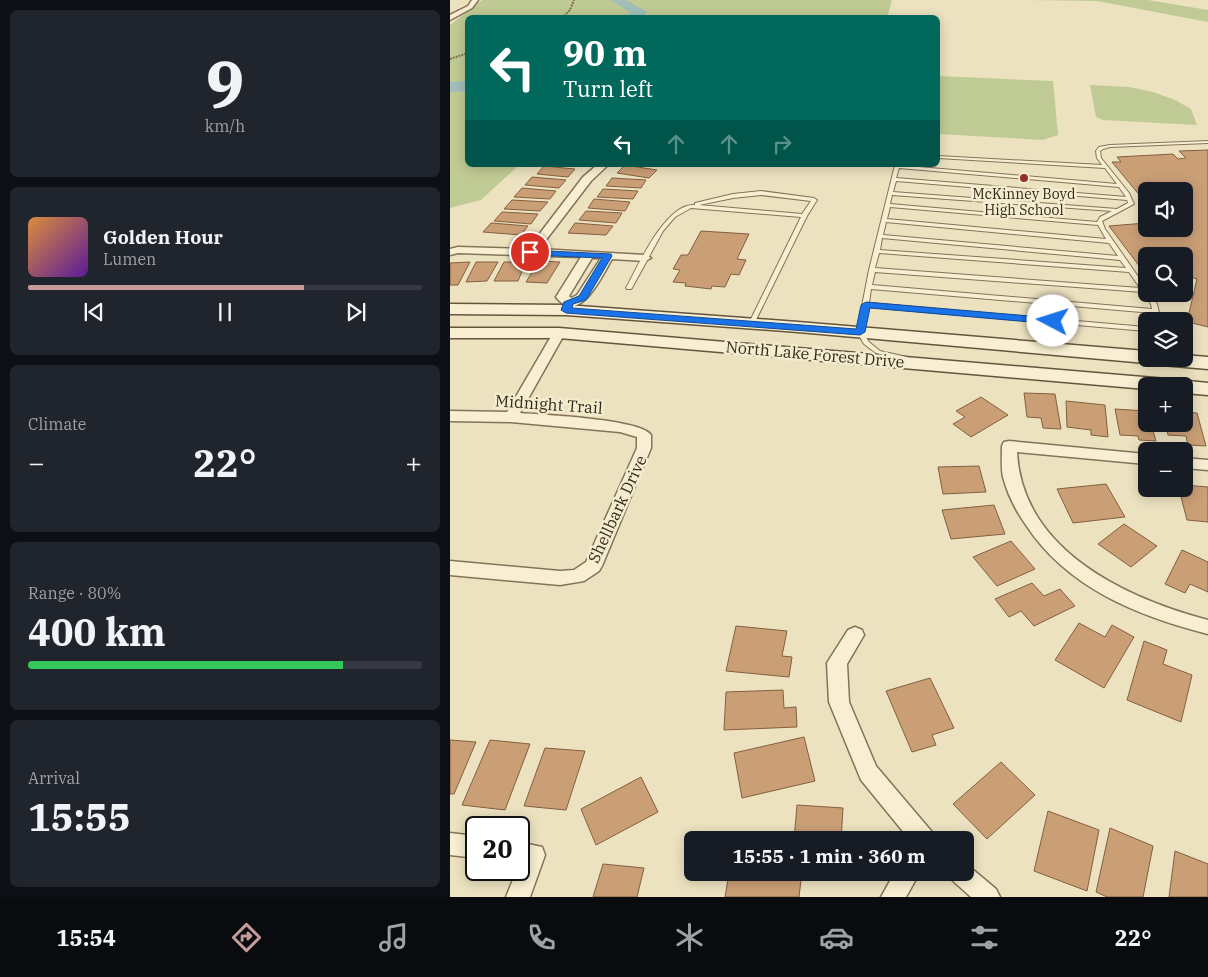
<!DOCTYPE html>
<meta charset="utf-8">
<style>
:root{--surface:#171b24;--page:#20242c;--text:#f1f3f6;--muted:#9ea1a6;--line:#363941;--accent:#c69b9a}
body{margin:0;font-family:"IBM Plex Serif",serif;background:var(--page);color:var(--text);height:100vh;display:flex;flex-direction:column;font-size:19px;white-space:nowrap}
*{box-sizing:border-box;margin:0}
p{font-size:16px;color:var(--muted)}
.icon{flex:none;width:28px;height:28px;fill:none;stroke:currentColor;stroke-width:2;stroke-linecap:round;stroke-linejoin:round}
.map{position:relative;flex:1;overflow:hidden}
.panel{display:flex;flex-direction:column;gap:10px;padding:10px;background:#0d0f14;width:450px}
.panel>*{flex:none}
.hud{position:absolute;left:15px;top:15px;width:475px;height:152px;border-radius:8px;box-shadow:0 2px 12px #0003;background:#00695c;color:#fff;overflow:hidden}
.buttons{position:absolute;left:688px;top:182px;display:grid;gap:10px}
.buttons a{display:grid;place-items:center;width:55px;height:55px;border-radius:8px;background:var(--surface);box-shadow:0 2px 12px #0003;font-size:25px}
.speed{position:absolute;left:15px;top:816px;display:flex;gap:10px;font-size:25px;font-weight:700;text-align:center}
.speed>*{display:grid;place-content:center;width:65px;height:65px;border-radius:50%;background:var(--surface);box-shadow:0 2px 12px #0003;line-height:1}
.speed .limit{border:2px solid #111;border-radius:8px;background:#fff;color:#111}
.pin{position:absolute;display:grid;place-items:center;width:42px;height:42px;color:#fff;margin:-21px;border:2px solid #fff;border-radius:50%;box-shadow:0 1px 5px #0007}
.me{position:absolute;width:55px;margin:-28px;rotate:275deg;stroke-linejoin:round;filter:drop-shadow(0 0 4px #0008)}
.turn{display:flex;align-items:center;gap:18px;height:105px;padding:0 15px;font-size:22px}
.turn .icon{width:65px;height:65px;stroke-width:2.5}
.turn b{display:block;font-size:35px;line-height:42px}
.lanes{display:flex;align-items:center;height:48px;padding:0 15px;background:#0003;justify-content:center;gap:25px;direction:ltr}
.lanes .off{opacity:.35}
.big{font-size:38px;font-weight:700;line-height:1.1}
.panel .card{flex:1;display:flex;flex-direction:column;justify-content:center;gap:8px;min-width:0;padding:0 18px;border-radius:8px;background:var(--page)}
.panel .dial{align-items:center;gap:0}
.dial b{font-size:65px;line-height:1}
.song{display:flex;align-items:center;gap:15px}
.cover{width:60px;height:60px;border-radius:8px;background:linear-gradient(135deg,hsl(30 70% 55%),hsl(270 70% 35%))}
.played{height:5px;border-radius:2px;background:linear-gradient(90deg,var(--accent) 70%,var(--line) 70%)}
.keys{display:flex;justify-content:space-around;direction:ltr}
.heat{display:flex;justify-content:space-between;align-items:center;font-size:28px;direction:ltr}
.charge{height:8px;border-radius:4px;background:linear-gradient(90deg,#34c759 80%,var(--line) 0)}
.trip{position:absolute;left:234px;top:831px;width:290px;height:50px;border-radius:8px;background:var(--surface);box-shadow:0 2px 12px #0003;font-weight:700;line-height:50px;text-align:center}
.tab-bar{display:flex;height:80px;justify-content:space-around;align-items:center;background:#090b0e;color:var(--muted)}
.tab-bar .icon{width:35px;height:35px}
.tab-bar .on{color:var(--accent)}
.tab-bar b{font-size:22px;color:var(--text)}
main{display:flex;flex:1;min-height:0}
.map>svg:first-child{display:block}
.green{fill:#c0ca94}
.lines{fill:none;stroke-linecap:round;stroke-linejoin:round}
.river{fill:#a2beb8;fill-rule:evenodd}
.building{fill:#ca9f76;stroke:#835f3f}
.service-casing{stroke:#857358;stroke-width:2}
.minor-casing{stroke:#857358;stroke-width:3}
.secondary-casing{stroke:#66543c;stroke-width:3}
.path{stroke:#857358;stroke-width:2;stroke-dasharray:2 1;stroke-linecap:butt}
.service{fill:#f8efd2;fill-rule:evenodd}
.minor{fill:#f8efd2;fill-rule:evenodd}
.secondary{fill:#f8efd2;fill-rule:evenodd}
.route{fill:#1a73e8;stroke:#114b97}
.poi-dot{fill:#92302a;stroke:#f4eccf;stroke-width:2}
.labels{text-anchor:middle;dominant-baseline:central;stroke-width:5;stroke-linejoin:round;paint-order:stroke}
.far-poi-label{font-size:14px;fill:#342a1c;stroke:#f4eccf}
.street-label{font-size:16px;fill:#342a1c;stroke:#f4eccf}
</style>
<main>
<section class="panel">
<div class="card dial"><b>9</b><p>km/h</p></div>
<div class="card">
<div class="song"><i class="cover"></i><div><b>Golden Hour</b><p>Lumen</p></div></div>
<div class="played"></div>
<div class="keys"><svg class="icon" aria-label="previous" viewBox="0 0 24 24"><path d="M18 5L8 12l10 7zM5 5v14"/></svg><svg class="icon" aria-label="pause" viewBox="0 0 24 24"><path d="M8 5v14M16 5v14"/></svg><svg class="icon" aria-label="next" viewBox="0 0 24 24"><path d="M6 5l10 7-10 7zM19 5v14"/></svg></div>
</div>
<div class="card"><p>Climate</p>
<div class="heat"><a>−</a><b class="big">22°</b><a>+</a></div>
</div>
<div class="card"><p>Range · 80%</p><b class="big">400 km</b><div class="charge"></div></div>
<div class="card"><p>Arrival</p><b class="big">15:55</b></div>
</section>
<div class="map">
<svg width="758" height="897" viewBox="0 0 758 897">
<rect width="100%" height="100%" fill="#ece2c0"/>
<g class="green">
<path d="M 32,0 L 442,0 L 437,18 L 18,18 L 18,165 L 69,165 L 31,200 L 0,208 L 0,25 Z"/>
<path d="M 578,0 L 698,0 L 758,10 L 758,22 L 647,1 Z"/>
<path d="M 488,76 L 603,81 L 608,135 L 593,140 L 488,134 Z"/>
<path d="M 640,85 L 679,87 L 703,92 L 725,100 L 741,109 L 747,125 L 653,120 L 646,117 Z"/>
</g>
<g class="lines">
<g class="river">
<path d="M 160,0 L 176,0 L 197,12 L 191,18 L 172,18 L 181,13 Z"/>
<path d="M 18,81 L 18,91 L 0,92 L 0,82 Z"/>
</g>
</g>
<g class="building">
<path d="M 758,150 L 758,327 L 742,323 L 743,318 L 738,317 L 747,279 L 734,275 L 734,256 L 696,256 L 696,267 L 690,267 L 659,226 L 696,223 L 696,229 L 734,229 L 734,191 L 696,191 L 696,203 L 662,162 L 671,162 L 667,157 L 723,154 L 728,159 L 736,158 L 729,151 Z"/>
<path d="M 175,165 L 207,170 L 199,178 L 167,173 Z"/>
<path d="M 94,166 L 125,169 L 118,177 L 87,174 Z"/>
<path d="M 82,177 L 116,180 L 109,188 L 75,185 Z"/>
<path d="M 162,178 L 196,180 L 191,188 L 156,186 Z"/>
<path d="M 72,188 L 106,191 L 100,199 L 64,197 Z"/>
<path d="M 153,189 L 188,191 L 183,199 L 147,197 Z"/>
<path d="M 144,199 L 180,202 L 175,211 L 138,208 Z"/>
<path d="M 62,200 L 98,202 L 90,211 L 54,209 Z"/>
<path d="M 136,211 L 172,213 L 166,223 L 129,220 Z"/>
<path d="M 52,212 L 88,214 L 81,224 L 44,221 Z"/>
<path d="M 41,223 L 78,226 L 71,235 L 33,232 Z"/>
<path d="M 125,223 L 163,226 L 156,235 L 118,233 Z"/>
<path d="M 251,231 L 299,234 L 287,259 L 296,260 L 289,275 L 281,274 L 275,287 L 262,286 L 261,289 L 235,286 L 236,283 L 223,282 L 230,270 L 223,269 L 231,255 L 238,255 Z"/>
<path d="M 89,261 L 110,262 L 97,283 L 76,282 Z"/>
<path d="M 20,262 L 8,285 L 0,285 L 0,263 Z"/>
<path d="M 26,262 L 48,262 L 37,281 L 16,282 Z"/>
<path d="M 54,262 L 76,262 L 68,281 L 44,281 Z"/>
<path d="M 574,393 L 605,394 L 611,429 L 593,428 L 591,418 L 577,417 Z"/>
<path d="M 531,397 L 558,415 L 521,437 L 503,424 L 515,417 L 506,411 Z"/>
<path d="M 616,401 L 655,405 L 658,437 L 641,435 L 641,430 L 617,427 Z"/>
<path d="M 665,409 L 696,411 L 696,424 L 701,424 L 706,441 L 689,440 L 688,436 L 670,435 Z"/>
<path d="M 734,412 L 747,413 L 756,446 L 738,445 L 736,436 L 718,435 L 716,424 L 734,424 Z"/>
<path d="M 529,466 L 536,492 L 493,494 L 488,467 Z"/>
<path d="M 656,484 L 675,517 L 623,523 L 607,489 Z"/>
<path d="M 734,485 L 758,487 L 758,522 L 737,520 L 729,489 L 734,489 Z"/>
<path d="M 544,505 L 555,534 L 501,539 L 492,510 Z"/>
<path d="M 674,524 L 707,546 L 681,567 L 648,544 Z"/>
<path d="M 561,541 L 585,569 L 547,586 L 523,557 Z"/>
<path d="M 732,550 L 758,562 L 758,592 L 740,584 L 735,593 L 715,584 Z"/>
<path d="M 582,583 L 594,596 L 610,589 L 625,606 L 584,626 L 571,611 L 559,617 L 545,599 Z"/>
<path d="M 629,623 L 655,637 L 662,625 L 684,637 L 654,688 L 605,660 Z"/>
<path d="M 286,626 L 337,631 L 332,656 L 342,657 L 339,677 L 276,671 Z"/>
<path d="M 694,641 L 717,650 L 713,664 L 742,675 L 731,722 L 677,700 Z"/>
<path d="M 480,678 L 504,728 L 482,735 L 486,745 L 462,752 L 436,691 Z"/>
<path d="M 333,690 L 334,708 L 346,707 L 347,727 L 274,730 L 276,692 Z"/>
<path d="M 354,737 L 365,781 L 292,798 L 284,753 Z"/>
<path d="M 0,740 L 26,742 L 4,794 L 0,794 Z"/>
<path d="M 40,740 L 80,744 L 55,810 L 12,805 Z"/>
<path d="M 95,748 L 135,751 L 116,810 L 74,806 Z"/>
<path d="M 551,762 L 585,795 L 537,839 L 503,804 Z"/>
<path d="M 191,777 L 208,812 L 146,845 L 131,809 Z"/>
<path d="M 347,805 L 393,808 L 391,840 L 344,840 Z"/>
<path d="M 598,811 L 649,830 L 637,891 L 584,871 Z"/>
<path d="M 660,828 L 703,846 L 693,897 L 657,897 L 646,892 Z"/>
<path d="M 725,851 L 758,864 L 758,897 L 719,897 Z"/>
<path d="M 153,864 L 194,868 L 187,897 L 143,897 Z"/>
<path d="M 279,873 L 351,880 L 349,897 L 275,897 Z"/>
</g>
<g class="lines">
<defs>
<g id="service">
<path d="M 758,141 L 758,143 L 660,147 L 653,149 L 650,151 L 651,158 L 679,193 L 684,204 L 652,221 L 655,229 L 696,288 L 696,294 L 700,294 L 707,304 L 711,321 L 705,321 L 703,313 L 421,289 L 419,303 L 696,327 L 696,331 L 418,307 L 413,332 L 419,342 L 430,351 L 457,357 L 458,358 L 455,360 L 426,353 L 414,344 L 407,332 L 419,270 L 445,165 L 667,184 L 655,168 L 488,158 L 488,156 L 652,165 L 647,158 L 646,151 L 649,147 L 660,145 ZM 449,168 L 669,187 L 676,197 L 446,178 ZM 446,181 L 677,200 L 678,203 L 667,209 L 443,192 ZM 442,195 L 662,211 L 650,217 L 647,222 L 440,204 ZM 440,207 L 648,225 L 656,239 L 437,219 ZM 436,222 L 659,243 L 668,256 L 433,235 ZM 432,238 L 670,260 L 676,268 L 430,250 ZM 429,253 L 679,272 L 690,288 L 425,268 ZM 425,272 L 693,292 L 701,304 L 702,309 L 422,285 Z"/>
<path d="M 311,191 L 364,198 L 367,200 L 357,216 L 304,324 L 302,325 L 299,323 L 351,217 L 241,208 L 225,217 L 213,231 L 182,288 L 181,289 L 177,289 L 176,288 C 188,266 216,202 245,205 L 245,203 L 283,194 ZM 311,195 L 361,201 L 352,214 L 249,205 L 283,198 Z"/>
</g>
<g id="minor">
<path d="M 22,0 L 28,0 L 22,8 L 0,20 L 0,15 L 18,6 Z"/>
<path d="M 147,165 L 158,165 L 141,181 L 89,249 L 195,255 L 201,258 L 195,261 L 162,259 C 152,276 129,327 106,297 L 131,257 L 8,253 L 0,255 L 0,249 L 8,247 L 78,249 L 133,177 ZM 142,258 L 151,258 L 127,295 L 121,298 L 119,296 Z"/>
<path d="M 109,329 L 115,333 L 70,413 C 93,415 191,419 201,435 L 201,448 L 152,566 L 149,571 L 134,581 L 110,585 L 0,575 L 0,561 L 110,571 L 124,570 L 136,562 L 187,448 L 187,437 L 170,432 L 61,422 L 0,421 L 0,411 L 57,412 L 103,333 Z"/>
<path d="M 559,441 L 696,454 L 696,464 L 567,452 C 572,550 675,598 758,620 L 758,634 C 688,616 617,588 576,525 C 566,511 557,493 553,477 C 551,467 552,456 552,446 L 554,442 Z"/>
<path d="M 734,458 L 758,460 L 758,470 L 734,468 Z"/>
<path d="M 405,627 L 412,630 L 414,635 L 397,664 L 399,702 L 426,766 L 482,832 L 485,840 L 460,840 L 411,780 L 379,702 L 377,663 L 398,630 Z"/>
<path d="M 0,833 L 26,836 L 26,858 L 0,855 Z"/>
<path d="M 69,842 L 92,847 L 95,855 L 80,897 L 56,897 L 67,870 L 69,870 Z"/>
<path d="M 515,863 L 546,889 L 550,897 L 521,897 L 502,880 L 499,872 L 515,872 Z"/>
<path d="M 445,872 L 470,872 L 456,897 L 431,897 Z"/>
</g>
<g id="secondary">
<path d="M 0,304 L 116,305 L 348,322 L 696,351 L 696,359 L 734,359 L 734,355 L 758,357 L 758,369 L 712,365 L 705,363 L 703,360 L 696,363 L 348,332 L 116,315 L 0,314 Z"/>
<path d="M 0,328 L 109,328 L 729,380 L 758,383 L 758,395 L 734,393 L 734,386 L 696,386 L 696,389 L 109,338 L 0,338 Z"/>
</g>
</defs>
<use href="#service" class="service-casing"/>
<use href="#minor" class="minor-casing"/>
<use href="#secondary" class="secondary-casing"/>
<g class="path">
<path d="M 112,18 L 120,10 L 124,0"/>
<path d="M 0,59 L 18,53"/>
</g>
<use href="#service" class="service"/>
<use href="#minor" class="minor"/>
<use href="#secondary" class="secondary"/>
</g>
<path class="route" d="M 77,250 L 161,254 L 162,256 L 136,300 L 123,304 L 122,308 L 406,329 L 411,305 L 416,302 L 603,318 L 607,321 L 603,324 L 420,308 L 415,332 L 410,335 L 116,313 L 111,310 L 114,302 L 129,296 L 152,258 L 80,255 L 76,252 Z"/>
<circle class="poi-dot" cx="574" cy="178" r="5"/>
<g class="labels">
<g class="far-poi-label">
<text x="574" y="194">McKinney Boyd<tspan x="574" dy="16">High School</tspan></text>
</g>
<g class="street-label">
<text transform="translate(365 354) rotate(5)">North Lake Forest Drive</text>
<text transform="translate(99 404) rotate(4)">Midnight Trail</text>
<text transform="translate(167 509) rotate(-65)">Shellbark Drive</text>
</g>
</g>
</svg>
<div class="buttons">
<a><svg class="icon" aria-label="sound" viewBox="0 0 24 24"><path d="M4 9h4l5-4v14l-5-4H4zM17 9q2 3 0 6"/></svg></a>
<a><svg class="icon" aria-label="search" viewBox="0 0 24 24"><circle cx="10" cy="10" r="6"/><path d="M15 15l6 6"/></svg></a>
<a><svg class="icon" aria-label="layers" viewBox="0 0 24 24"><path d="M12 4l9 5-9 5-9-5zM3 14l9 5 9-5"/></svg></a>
<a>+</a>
<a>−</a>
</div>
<div class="speed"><div class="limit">20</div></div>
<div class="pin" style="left:80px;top:252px;background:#d93025"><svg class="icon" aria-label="arrive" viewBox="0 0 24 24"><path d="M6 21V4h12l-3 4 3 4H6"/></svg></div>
<svg class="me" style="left:603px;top:321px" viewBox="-20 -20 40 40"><circle r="19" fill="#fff"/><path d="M0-13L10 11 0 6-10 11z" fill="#1a73e8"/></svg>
<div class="trip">15:55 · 1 min · 360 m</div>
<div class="hud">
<div class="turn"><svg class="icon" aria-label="left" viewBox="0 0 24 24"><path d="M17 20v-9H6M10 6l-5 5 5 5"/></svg><div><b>90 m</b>Turn left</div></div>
<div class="lanes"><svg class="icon" aria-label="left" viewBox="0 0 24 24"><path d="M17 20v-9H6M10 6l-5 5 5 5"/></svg><svg class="icon off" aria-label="ahead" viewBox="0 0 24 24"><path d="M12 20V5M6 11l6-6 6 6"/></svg><svg class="icon off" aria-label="ahead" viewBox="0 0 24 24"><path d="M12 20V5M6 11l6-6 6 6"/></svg><svg class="icon off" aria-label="right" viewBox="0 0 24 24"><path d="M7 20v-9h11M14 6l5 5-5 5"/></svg></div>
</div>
</div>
</main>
<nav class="tab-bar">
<b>15:54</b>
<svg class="icon on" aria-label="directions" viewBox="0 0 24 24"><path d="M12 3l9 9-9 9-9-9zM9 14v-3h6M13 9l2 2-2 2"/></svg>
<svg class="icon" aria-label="music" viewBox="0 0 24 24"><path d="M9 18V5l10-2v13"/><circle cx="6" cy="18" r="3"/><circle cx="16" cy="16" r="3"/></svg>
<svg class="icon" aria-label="phone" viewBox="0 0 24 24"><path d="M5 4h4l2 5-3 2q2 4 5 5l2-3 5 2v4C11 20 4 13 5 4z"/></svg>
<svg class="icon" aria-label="climate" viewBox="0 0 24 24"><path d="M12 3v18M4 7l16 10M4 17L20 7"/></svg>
<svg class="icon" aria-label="car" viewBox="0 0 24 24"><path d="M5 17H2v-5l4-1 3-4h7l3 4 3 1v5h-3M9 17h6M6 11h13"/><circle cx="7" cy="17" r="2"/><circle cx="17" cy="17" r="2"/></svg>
<svg class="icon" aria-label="filters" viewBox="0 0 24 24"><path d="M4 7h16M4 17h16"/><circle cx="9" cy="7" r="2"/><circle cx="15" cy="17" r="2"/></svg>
<b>22°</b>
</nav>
